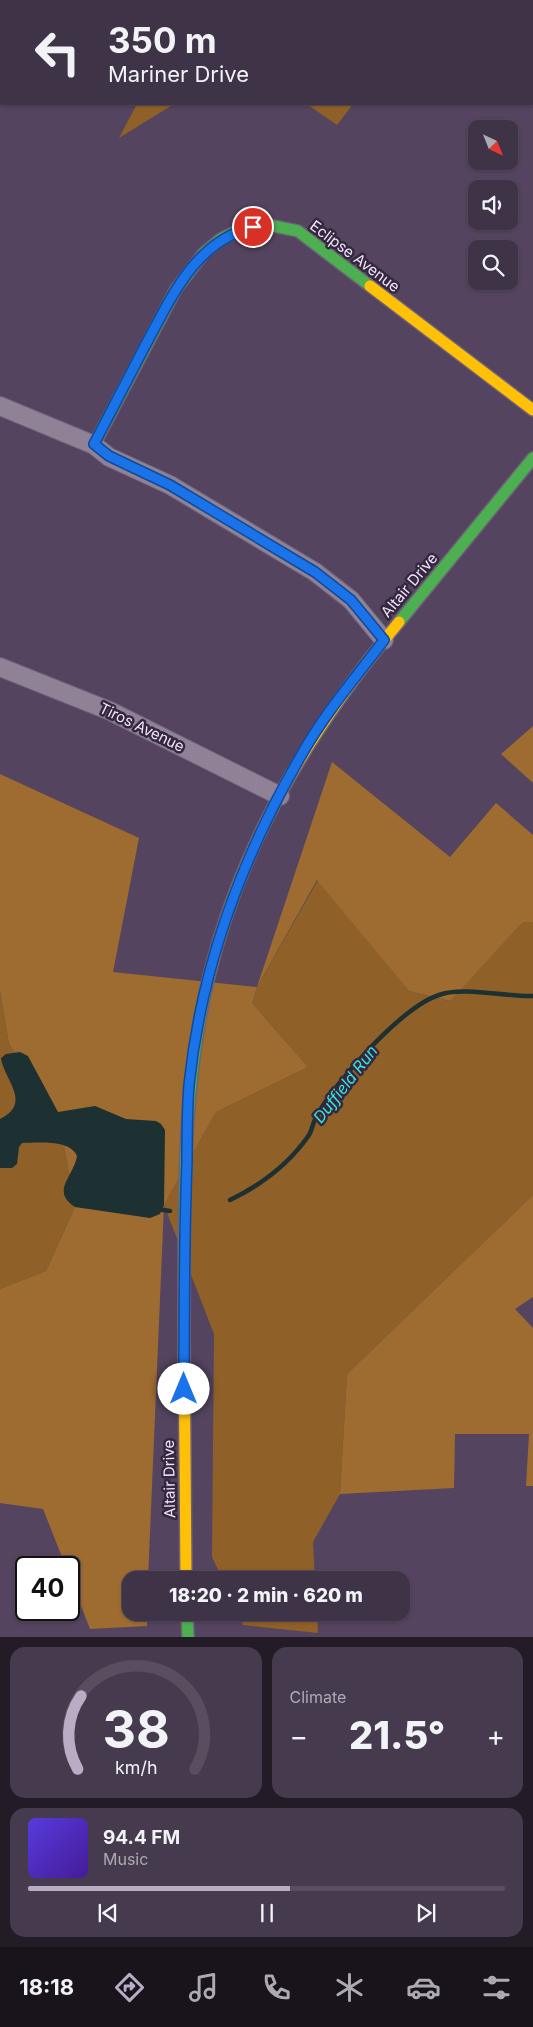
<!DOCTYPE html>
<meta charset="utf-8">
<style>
:root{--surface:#3f3347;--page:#463b4e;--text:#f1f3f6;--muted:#adaab4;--line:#584e60;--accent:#baacc5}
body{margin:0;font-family:Inter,sans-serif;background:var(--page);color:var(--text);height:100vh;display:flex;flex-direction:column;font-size:19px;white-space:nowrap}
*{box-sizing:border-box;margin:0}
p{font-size:16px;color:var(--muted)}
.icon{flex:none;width:28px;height:28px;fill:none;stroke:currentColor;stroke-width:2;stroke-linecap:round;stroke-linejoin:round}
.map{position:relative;height:1637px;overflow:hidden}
.panel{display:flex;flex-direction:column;gap:10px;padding:10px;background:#231c27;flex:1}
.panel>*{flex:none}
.hud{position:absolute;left:0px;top:0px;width:534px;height:105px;box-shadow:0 1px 4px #0004,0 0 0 1px var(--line);background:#3f3347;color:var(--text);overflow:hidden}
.needle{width:32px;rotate:137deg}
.tools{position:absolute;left:468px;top:120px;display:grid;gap:10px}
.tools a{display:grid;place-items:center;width:50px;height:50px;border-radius:10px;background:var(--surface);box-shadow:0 1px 4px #0004,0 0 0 1px var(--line);font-size:25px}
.speed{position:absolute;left:15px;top:1556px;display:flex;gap:10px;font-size:25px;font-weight:700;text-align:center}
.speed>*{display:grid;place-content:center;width:65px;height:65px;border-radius:50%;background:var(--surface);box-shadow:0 1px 4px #0004,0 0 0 1px var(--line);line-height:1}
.speed .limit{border:2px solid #111;border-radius:8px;background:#fff;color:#111}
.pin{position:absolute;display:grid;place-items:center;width:42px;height:42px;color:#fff;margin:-21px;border:2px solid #fff;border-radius:50%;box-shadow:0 1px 5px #0007}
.me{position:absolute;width:55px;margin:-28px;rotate:0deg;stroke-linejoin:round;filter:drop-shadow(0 0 4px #0008)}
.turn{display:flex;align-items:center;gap:18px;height:105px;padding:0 25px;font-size:22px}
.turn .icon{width:65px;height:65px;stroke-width:2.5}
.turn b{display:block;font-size:35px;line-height:42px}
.big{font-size:38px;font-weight:800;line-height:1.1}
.panel .widget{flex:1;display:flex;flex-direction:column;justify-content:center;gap:8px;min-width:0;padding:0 18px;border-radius:15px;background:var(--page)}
.panel .dial{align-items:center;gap:0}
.dial svg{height:130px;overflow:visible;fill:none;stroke:var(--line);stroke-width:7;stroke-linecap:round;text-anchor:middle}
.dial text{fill:var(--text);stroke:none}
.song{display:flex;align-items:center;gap:15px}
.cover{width:60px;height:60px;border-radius:8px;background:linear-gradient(135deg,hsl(250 70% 55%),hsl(260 70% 35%))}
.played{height:5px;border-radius:2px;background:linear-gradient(90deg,var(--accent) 55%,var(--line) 55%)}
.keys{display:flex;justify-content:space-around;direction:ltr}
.heat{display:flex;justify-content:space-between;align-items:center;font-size:28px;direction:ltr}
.panel .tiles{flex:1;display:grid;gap:10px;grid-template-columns:1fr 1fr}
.widget:last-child{grid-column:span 2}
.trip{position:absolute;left:122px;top:1571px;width:288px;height:50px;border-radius:15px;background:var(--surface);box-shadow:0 1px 4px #0004,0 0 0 1px var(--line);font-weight:800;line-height:50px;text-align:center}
.dock{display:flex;height:80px;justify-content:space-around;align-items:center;background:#19141c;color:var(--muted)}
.dock .icon{width:35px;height:35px}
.dock .selected{color:var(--accent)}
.dock b{font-size:22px;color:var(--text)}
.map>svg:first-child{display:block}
.green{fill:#8f6129}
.forest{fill:#9e6c30}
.water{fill:#1d3032}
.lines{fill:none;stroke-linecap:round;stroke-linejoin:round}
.stream{stroke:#1d3032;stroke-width:4.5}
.street-casing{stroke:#6e6177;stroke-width:20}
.fast-casing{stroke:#6e6177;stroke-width:14}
.slow-casing{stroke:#6e6177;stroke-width:14}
.street{stroke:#8f8297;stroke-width:18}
.fast{stroke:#4caf50;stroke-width:11}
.slow{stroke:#ffc107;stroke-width:11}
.route-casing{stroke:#114b97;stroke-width:12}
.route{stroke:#1a73e8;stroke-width:9}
.labels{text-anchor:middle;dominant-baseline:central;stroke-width:5;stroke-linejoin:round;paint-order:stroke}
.street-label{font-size:15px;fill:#f1e4fc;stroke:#34283e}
.water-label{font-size:16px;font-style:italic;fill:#36e6de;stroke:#34283e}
</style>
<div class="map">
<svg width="533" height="1637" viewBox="0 0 533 1637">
<rect width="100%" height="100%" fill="#54445f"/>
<g class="green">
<rect x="191" y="0" width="169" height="1"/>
<path d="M 137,104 L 174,104 L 119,138 Z"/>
<path d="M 307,104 L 353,104 L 337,125 Z"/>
<path d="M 318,880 L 409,991 L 449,1001 L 523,922 L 533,922 L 533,1195 L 347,1374 L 340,1494 L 313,1542 L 315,1580 L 223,1580 L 212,1557 L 214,1334 L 164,1205 L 216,1112 L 308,1067 L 252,1003 L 257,987 Z"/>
<path d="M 0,990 L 9,1044 L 58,1112 L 75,1207 L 46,1271 L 0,1289 Z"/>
<path d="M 238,1613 L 317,1613 L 318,1633 L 243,1625 Z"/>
</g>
<g class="forest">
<path d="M 533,726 L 533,783 L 501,754 Z"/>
<path d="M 332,762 L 450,857 L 496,803 L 533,835 L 533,922 L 523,922 L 450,1001 L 409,991 L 317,880 L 257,987 L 252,1003 L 308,1067 L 216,1112 L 164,1205 L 148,1580 L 131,1580 L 131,1612 L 147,1613 L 147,1626 L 90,1629 L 69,1575 L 69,1568 L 66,1567 L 43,1509 L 0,1503 L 0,1289 L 46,1271 L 75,1207 L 58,1112 L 9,1044 L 0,990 L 0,774 L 139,838 L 113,972 L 257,987 Z"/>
<path d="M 533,1195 L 533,1297 L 515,1309 L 533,1328 L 533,1486 L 526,1486 L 529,1434 L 455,1434 L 454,1488 L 340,1494 L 347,1374 Z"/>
</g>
<path class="water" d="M 20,1052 L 28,1056 L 58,1112 L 95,1106 L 126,1119 L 156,1121 L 161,1124 L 165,1130 L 164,1205 L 160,1214 L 150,1218 L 75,1207 C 50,1191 74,1176 77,1156 C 70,1139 37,1143 22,1143 L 19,1147 L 17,1164 L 12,1168 L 0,1168 L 0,1119 C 33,1103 4,1080 1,1058 L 6,1054 Z"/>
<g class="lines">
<g class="stream">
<path d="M 230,1200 C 261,1185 289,1164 309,1135 C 312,1130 313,1123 316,1117 C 334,1083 404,1004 442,994 C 466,987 506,997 533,996"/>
<path d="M 156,1209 L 170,1211"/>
</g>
<defs>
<g id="street">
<path d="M 472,0 L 472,1"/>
<path d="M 41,1 L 41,0"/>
<path d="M 0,71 L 1,69"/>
<path d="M 532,88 L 533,88"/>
<path d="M 0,406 L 94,445 L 109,457 L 170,485 L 315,572 L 351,600 L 384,640"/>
<path d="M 0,667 L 110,711 L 280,796"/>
</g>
<g id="fast">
<path d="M 94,445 L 176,289 L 204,253 L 221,239 L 241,229 L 264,224 L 298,231 L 370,286"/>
<path d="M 399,622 L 533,458"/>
<path d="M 184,1335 C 185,1215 180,1093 209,976"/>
<path d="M 187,1612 L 188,1637"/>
</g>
<g id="slow">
<path d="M 370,286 L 533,410"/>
<path d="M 209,976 C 242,841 311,728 399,622"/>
<path d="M 184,1335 L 186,1580"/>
</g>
</defs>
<use href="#street" class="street-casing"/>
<use href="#fast" class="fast-casing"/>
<use href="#slow" class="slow-casing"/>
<use href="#street" class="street"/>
<use href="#fast" class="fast"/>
<use href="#slow" class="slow"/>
</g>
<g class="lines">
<defs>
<path id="route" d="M 184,1389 C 184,1313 184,1237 187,1161 C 187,1136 187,1110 189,1085 C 201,968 243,855 302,754 C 325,713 356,677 384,640 L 351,600 L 315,572 L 170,485 L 109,456 L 94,444 C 111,412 128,379 145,346 C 171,298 195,241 253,227"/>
</defs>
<use href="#route" class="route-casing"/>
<use href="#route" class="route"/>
</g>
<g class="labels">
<g class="street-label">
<text transform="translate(355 256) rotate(37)">Eclipse Avenue</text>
<text transform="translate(409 585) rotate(-50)">Altair Drive</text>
<text transform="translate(142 727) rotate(26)">Tiros Avenue</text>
<text transform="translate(169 1479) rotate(-91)">Altair Drive</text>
</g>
<g class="water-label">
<text transform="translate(345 1084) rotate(-52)">Duffield Run</text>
</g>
</g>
</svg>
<div class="tools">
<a><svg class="needle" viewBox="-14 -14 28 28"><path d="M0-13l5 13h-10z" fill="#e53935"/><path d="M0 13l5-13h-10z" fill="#adaab4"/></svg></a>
<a><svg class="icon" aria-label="sound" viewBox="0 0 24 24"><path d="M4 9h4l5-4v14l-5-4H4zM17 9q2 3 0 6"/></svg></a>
<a><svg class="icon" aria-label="search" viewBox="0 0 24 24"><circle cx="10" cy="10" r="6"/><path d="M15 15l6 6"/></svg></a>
</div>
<div class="speed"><div class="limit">40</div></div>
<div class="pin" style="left:253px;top:227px;background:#d93025"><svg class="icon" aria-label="arrive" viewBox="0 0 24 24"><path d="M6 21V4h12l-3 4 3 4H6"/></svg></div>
<svg class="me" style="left:184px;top:1389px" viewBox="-20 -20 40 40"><circle r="19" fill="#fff"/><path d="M0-13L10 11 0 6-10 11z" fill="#1a73e8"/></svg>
<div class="trip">18:20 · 2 min · 620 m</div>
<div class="hud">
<div class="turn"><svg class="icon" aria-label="left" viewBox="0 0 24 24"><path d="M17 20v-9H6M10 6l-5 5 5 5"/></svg><div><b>350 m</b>Mariner Drive</div></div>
</div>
</div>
<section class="panel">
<div class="tiles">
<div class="widget dial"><svg viewBox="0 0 100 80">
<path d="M14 69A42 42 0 1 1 86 69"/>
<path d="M14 69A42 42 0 0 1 16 24" stroke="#baacc5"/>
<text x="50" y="56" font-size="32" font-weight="700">38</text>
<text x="50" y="72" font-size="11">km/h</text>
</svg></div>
<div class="widget"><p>Climate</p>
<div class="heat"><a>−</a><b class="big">21.5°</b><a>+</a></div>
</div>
<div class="widget">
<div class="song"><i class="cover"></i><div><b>94.4 FM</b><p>Music</p></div></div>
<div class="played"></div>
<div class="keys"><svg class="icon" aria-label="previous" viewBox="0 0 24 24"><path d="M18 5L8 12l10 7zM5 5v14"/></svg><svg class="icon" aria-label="pause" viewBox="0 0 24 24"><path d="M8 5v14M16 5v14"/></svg><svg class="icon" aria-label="next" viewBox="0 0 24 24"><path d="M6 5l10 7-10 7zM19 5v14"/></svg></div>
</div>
</div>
</section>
<nav class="dock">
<b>18:18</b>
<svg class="icon selected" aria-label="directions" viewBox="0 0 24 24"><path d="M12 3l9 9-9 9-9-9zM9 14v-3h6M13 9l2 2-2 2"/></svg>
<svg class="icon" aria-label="music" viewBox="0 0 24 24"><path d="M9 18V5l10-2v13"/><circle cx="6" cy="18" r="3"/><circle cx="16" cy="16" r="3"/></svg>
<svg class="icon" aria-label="phone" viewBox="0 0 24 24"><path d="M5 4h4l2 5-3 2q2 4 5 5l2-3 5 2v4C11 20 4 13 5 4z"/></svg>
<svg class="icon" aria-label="climate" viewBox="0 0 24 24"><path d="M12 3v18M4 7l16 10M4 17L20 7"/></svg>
<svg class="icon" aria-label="car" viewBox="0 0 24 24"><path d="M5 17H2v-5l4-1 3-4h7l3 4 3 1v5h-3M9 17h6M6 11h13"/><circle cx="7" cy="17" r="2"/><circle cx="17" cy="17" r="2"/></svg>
<svg class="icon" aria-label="filters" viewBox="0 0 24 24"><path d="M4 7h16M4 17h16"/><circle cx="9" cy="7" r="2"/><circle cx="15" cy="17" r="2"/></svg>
</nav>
